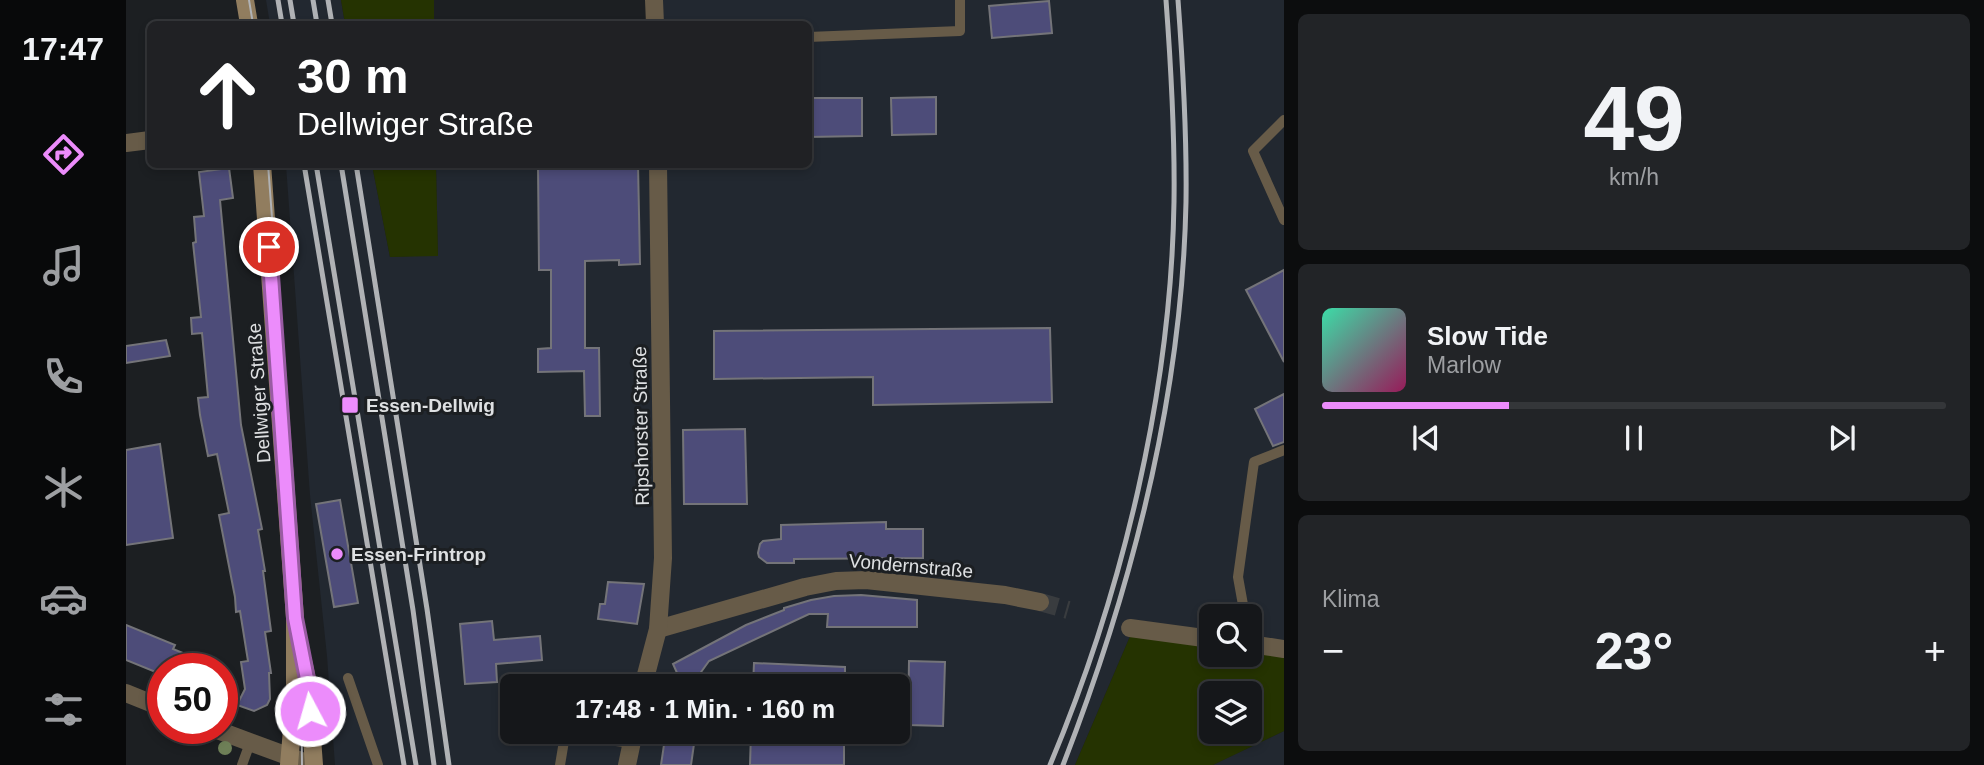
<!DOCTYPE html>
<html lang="de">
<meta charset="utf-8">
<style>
:root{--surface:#15171a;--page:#222427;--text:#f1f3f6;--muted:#9d9fa2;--line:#343639;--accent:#ec8cfb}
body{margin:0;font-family:Helvetica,sans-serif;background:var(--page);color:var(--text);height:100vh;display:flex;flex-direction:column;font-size:26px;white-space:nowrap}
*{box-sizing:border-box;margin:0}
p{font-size:23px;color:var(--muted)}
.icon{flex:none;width:38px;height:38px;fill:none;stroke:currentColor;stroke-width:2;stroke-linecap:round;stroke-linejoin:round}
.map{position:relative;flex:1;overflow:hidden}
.details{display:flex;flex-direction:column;gap:14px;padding:14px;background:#0c0d0e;width:700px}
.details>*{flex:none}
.guide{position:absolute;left:21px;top:21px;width:665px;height:147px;border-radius:10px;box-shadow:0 4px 10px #0003,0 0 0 2px var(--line);background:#202124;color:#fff;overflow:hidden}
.buttons{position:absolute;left:1073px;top:604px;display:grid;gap:14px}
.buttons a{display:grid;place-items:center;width:63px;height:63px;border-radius:10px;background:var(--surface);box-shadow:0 4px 10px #0003,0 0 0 2px var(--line);font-size:35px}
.speed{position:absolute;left:21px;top:653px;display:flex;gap:14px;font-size:35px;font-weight:700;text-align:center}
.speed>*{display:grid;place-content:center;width:91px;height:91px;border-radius:50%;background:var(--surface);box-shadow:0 4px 10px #0003,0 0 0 2px var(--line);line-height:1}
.speed .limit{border:10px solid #d22;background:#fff;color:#111}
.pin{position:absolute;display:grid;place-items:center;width:60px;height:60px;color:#fff;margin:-30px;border:4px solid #fff;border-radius:50%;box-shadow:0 2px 7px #0007}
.me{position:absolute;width:77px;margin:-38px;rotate:354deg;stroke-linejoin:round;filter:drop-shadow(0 0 5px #0008)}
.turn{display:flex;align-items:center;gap:24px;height:147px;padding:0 35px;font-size:32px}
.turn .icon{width:91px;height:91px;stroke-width:2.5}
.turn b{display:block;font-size:49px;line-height:60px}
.big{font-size:52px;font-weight:700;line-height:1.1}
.details .tile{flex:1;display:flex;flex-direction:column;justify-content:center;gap:10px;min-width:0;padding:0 24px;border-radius:10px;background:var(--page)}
.details .dial{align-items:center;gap:0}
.dial b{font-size:91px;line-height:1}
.song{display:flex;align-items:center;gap:21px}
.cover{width:84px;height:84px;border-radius:10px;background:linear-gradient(135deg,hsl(160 70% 55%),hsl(330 70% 35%))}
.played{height:7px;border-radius:4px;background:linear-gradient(90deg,var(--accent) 30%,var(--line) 30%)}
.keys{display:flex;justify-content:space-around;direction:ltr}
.heat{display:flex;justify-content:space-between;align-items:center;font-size:38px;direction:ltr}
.trip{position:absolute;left:374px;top:674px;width:410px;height:70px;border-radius:10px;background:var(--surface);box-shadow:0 4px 10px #0003,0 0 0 2px var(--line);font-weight:700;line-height:70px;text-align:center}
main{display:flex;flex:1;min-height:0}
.tabs{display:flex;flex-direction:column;width:126px;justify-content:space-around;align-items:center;background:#08090a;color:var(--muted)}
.tabs .icon{width:49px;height:49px}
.tabs .on{color:var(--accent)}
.tabs b{font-size:32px;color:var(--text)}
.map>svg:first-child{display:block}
.built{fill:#222830;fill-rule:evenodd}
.green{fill:#253301;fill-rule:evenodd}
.building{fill:#4d4c79;stroke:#747479;stroke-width:2}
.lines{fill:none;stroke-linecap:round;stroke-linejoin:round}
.street-tunnel{stroke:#393c3f;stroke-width:18;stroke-dasharray:18 9;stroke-linecap:butt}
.lane{stroke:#675b48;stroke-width:10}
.street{stroke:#675b48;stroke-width:18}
.secondary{stroke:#917d5f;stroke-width:18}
.tram{stroke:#b0b2b5;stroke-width:2}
.rail{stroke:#b0b2b5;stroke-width:5}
.tree{fill:#6e7f57}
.route-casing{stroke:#995ba3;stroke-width:18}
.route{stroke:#ec8cfb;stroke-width:12}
.poi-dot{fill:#ec8cfb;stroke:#1c1f22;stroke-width:2.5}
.labels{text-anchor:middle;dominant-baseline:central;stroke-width:6;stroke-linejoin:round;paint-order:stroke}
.street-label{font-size:19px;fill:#dee0e2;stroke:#1c1f22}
.poi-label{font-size:19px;font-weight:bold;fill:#dee0e2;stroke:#1c1f22;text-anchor:start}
</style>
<main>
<nav class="tabs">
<b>17:47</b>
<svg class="icon on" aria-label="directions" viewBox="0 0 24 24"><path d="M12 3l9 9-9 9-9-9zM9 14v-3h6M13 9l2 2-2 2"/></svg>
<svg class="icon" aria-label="music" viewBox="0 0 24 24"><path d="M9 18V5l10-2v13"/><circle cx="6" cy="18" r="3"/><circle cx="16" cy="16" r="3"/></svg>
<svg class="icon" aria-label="phone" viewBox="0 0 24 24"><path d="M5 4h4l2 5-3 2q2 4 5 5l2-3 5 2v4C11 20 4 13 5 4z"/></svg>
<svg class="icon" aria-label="climate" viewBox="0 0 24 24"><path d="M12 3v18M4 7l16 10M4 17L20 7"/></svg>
<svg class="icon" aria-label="car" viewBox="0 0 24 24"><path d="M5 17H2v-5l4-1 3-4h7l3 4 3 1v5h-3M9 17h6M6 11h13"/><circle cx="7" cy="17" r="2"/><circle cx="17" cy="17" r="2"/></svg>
<svg class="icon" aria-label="filters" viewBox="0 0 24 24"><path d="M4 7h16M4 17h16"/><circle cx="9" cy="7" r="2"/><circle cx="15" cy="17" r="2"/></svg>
</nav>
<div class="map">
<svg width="1158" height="765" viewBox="0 0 1158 765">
<rect width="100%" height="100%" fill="#1c1f22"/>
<g class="built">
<path d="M 140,0 L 215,0 L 219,24 L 144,24 Z"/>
<path d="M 533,0 L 1158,0 L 1158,645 L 1124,639 L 1124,616 L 1085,616 L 1085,633 L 1011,620 L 949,765 L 209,765 L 201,656 L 184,495 L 160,165 L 246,165 L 264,257 L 312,255 L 310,165 L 682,164 L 682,24 L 534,24 ZM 387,686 L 772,686 L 772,732 L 387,732 Z"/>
<path d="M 1158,731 L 1158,765 L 1087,765 L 1101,758 Z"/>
</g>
<g class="green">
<path d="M 215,0 L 308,0 L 308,24 L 219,24 Z"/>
<path d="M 246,165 L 310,165 L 312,256 L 264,257 Z"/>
<path d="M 1005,634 L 1085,645 L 1085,654 L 1124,654 L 1124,651 L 1158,656 L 1158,731 L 1087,765 L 949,765 ZM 1085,693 L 1124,693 L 1124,732 L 1085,732 Z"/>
</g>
<g class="building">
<path d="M 923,1 L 926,33 L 866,38 L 863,6 Z"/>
<path d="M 810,97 L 810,134 L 766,135 L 765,98 Z"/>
<path d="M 682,98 L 736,98 L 736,136 L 682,137 Z"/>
<path d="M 412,164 L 512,164 L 514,264 L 493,265 L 493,260 L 459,261 L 459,348 L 473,348 L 474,416 L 459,416 L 458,371 L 412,372 L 412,349 L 425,348 L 425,270 L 413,270 Z"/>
<path d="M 103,168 L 107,198 L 94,200 L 115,425 L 136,529 L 132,530 L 139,571 L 137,571 L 145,631 L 139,632 L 145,673 L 143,673 L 144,699 L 141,705 L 128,711 L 111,705 L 119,689 L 115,662 L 122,661 L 114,611 L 110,612 L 109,597 L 93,515 L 103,513 L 91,454 L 82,456 L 74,415 L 72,398 L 82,397 L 76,333 L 66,334 L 65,318 L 75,317 L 67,243 L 70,242 L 68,217 L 78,216 L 73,172 Z"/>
<path d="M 1158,270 L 1158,362 L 1120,290 Z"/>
<path d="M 924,328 L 926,402 L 747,405 L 747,377 L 588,379 L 588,331 Z"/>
<path d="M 40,340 L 44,356 L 0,363 L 0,346 Z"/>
<path d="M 1158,394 L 1158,442 L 1147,446 L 1129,409 Z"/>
<path d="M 619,429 L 621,504 L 558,504 L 557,430 Z"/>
<path d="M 34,444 L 47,538 L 0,545 L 0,450 Z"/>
<path d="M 214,500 L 232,603 L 208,607 L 190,504 Z"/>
<path d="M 760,522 L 760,529 L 797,529 L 797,558 L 668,559 L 668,563 L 641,563 L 633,557 L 632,553 L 634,544 L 637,541 L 655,539 L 655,525 Z"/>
<path d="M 482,582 L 518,584 L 511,624 L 472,619 L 474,604 L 479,604 Z"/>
<path d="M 735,595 L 791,600 L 791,627 L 701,627 L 702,614 L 683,614 L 583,661 L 565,686 L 546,686 L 552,675 L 547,664 L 620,625 L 658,610 L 658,608 L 685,600 L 708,596 Z"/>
<path d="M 366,621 L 368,640 L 414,636 L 416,660 L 370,664 L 371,682 L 339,684 L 334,624 Z"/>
<path d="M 0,625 L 49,645 L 47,649 L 93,668 L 37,668 L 37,675 L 0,660 Z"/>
<path d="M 783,661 L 819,662 L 817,726 L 782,725 Z"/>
<path d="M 628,663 L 719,667 L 719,686 L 627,686 Z"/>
<path d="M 625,732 L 718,732 L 718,765 L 624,765 Z"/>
<path d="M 539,738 L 568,744 L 565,765 L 535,765 Z"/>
</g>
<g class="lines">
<path class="street-tunnel" d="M 914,602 L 942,610"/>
<g class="lane">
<path d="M 682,37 L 834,31 L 834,0"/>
<path d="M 1158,120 L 1127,151 L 1158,220"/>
<path d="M 1119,616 L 1112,577 L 1128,462 L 1158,450"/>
<path d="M 222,678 L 252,765"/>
<path d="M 454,679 L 495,686"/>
<path d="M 426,733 L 506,743"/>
<path d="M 116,765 L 124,743"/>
<path d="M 434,765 L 439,735"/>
</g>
<g class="street">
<path d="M 528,0 L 529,24"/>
<path d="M 0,143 L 24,140"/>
<path d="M 1004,628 L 1085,639"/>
<path d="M 532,629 L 679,587 L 710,581 L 740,580 L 879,595 L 914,602"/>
<path d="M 1124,644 L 1158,649"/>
<path d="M 517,686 L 532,629 L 537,558 L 532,164"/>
<path d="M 0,693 L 37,708"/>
<path d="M 86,728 L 186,765"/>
<path d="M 501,765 L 508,732"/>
</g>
<g class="secondary">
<path d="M 119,0 L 123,24"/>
<path d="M 136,164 L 169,618 L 169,694 L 163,765"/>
<path d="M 177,661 L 182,684 L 188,765"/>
</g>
<g class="tram">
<path d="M 123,0 L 127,24"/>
<path d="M 142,164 L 174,593 L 176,765"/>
</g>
<g class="rail">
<path d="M 152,0 L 156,24"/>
<path d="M 164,0 L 168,24"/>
<path d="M 187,0 L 191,24"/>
<path d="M 202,0 L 206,24"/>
<path d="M 178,164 L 278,765"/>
<path d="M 190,164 L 290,765"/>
<path d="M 215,164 L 287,610 L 308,765"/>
<path d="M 230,164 L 301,609 L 323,765"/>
<path d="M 924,765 C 997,591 1045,391 1048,202 C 1049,135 1045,67 1040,0"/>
<path d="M 937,765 C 1007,585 1056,396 1060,202 C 1061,134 1057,67 1052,0"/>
</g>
</g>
<circle class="tree" cx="99" cy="748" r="7"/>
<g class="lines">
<defs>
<path id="route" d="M 143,247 L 169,618 L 182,684 L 184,711"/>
</defs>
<use href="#route" class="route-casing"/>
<use href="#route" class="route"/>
</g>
<g class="poi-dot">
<rect x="215" y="396" width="18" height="18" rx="3.5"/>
<circle cx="211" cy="554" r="7"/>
</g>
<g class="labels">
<g class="street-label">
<text transform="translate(133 393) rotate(-94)">Dellwiger Straße</text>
<text transform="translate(515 426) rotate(-91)">Ripshorster Straße</text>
<text transform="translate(785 566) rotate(5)">Vondernstraße</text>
</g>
<g class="poi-label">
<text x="240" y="405">Essen-Dellwig</text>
<text x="225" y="554">Essen-Frintrop</text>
</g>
</g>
</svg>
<div class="buttons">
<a><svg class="icon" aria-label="search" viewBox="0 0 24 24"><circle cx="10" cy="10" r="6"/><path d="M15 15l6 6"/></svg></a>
<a><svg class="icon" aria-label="layers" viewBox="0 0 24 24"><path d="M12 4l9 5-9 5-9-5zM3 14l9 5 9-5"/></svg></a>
</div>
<div class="speed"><div class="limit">50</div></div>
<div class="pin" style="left:143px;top:247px;background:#d93025"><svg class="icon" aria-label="arrive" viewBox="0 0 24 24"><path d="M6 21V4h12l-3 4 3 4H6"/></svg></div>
<svg class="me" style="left:184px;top:711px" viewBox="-20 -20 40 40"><circle r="17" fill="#ec8cfb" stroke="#fff" stroke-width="3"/><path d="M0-11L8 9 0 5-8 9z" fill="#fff"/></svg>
<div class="trip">17:48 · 1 Min. · 160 m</div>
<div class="guide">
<div class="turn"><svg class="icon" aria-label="ahead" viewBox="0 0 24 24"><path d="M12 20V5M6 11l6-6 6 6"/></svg><div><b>30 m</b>Dellwiger Straße</div></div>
</div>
</div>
<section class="details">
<div class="tile dial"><b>49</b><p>km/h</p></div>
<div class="tile">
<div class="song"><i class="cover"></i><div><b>Slow Tide</b><p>Marlow</p></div></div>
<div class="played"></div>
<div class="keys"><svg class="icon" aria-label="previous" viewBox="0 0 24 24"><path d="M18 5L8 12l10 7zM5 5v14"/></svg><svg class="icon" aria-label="pause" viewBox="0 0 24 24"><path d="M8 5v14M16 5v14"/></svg><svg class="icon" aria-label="next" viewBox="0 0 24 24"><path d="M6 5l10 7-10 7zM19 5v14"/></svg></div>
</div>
<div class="tile"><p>Klima</p>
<div class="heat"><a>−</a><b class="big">23°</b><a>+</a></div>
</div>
</section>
</main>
